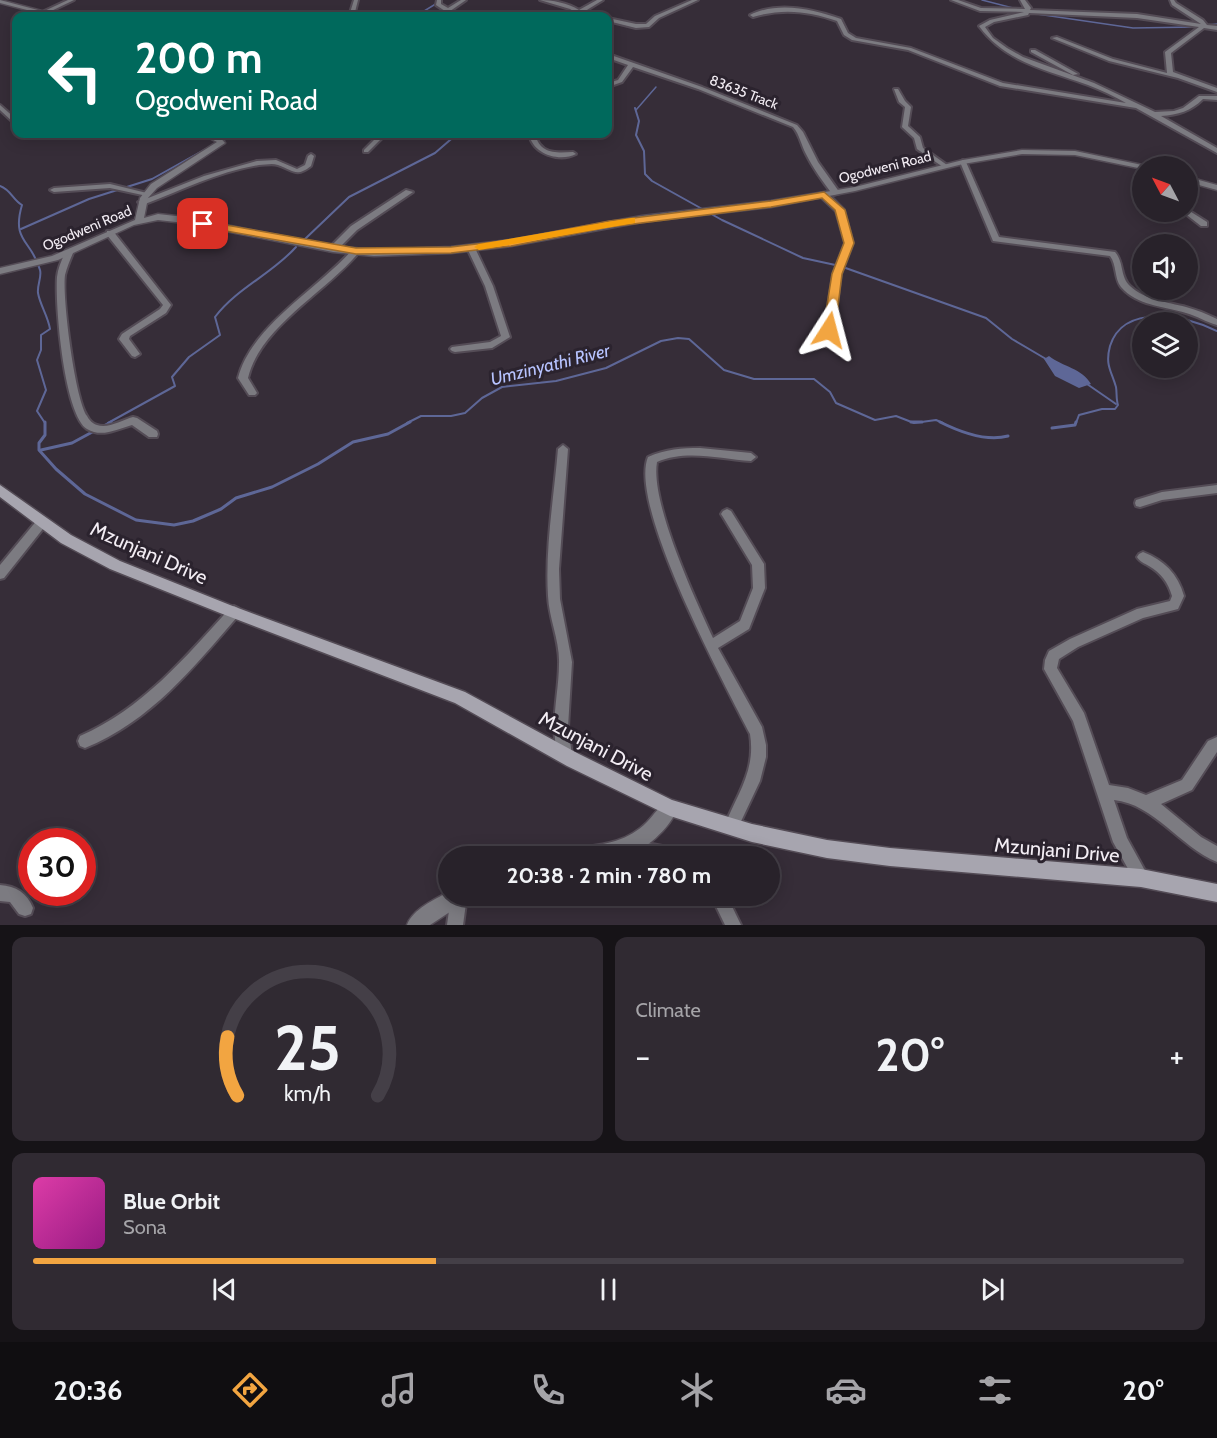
<!DOCTYPE html>
<meta charset="utf-8">
<style>
:root{--surface:#28222a;--page:#302a32;--text:#f1f3f6;--muted:#a5a4a8;--line:#443f47;--accent:#f2a541}
body{margin:0;font-family:Cabin,sans-serif;background:var(--page);color:var(--text);height:100vh;display:flex;flex-direction:column;font-size:22px;white-space:nowrap}
*{box-sizing:border-box;margin:0}
p{font-size:20px;color:var(--muted)}
.icon{flex:none;width:33px;height:33px;fill:none;stroke:currentColor;stroke-width:2;stroke-linecap:round;stroke-linejoin:round}
.map{position:relative;height:925px;overflow:hidden}
.side{display:flex;flex-direction:column;gap:12px;padding:12px;background:#161317;flex:1}
.side>*{flex:none}
.guide{position:absolute;left:12px;top:12px;width:600px;height:126px;border-radius:12px;box-shadow:0 3px 15px #0003,0 0 0 2px var(--line);background:#00695c;color:#fff;overflow:hidden}
.needle{width:39px;rotate:311deg}
.tools{position:absolute;left:1132px;top:156px;display:grid;gap:12px}
.tools a{display:grid;place-items:center;width:66px;height:66px;border-radius:50%;background:var(--surface);box-shadow:0 3px 15px #0003,0 0 0 2px var(--line);font-size:30px}
.speed{position:absolute;left:18px;top:828px;display:flex;gap:12px;font-size:30px;font-weight:700;text-align:center}
.speed>*{display:grid;place-content:center;width:78px;height:78px;border-radius:50%;background:var(--surface);box-shadow:0 3px 15px #0003,0 0 0 2px var(--line);line-height:1}
.speed .limit{border:9px solid #d22;background:#fff;color:#111}
.pin{position:absolute;display:grid;place-items:center;width:51px;height:51px;color:#fff;margin:-26px;border-radius:12px;box-shadow:0 3px 9px #0006}
.me{position:absolute;width:66px;margin:-33px;rotate:9deg;stroke-linejoin:round;filter:drop-shadow(0 0 4px #0008)}
.turn{display:flex;align-items:center;gap:21px;height:126px;padding:0 24px;font-size:27px}
.turn .icon{width:78px;height:78px;stroke-width:2.5}
.turn b{display:block;font-size:42px;line-height:51px}
.big{font-size:45px;font-weight:700;line-height:1.1}
.side .card{flex:1;display:flex;flex-direction:column;justify-content:center;gap:9px;min-width:0;padding:0 21px;border-radius:12px;background:var(--page)}
.side .dial{align-items:center;gap:0}
.dial svg{height:156px;overflow:visible;fill:none;stroke:var(--line);stroke-width:7;stroke-linecap:round;text-anchor:middle}
.dial text{fill:var(--text);stroke:none}
.song{display:flex;align-items:center;gap:18px}
.cover{width:72px;height:72px;border-radius:9px;background:linear-gradient(135deg,hsl(320 70% 55%),hsl(310 70% 35%))}
.played{height:6px;border-radius:3px;background:linear-gradient(90deg,var(--accent) 35%,var(--line) 35%)}
.keys{display:flex;justify-content:space-around;direction:ltr}
.heat{display:flex;justify-content:space-between;align-items:center;font-size:33px;direction:ltr}
.side .tiles{flex:1;display:grid;gap:12px;grid-template-columns:1fr 1fr}
.card:last-child{grid-column:span 2}
.trip{position:absolute;left:438px;top:846px;width:342px;height:60px;border-radius:30px;background:var(--surface);box-shadow:0 3px 15px #0003,0 0 0 2px var(--line);font-weight:700;line-height:60px;text-align:center}
.dock{display:flex;height:96px;justify-content:space-around;align-items:center;background:#100e11;color:var(--muted)}
.dock .icon{width:42px;height:42px}
.dock .selected{color:var(--accent)}
.dock b{font-size:27px;color:var(--text)}
.map>svg:first-child{display:block}
.water{fill:#5e6797}
.lines{fill:none;stroke-linecap:round;stroke-linejoin:round}
.stream-far2{stroke:#5e6797;stroke-width:1.5}
.stream-far1{stroke:#5e6797;stroke-width:2}
.stream{stroke:#5e6797;stroke-width:3}
.minor-casing{stroke:#544c56;stroke-width:4}
.tertiary-casing{stroke:#544c56;stroke-width:3}
.secondary-casing{stroke:#544c56;stroke-width:3}
.minor{fill:#7c7b81;fill-rule:evenodd}
.tertiary{fill:#7c7b81;fill-rule:evenodd}
.secondary{fill:#a7a5af;fill-rule:evenodd}
.route{fill:#f2a541;stroke:#9d6b2a;stroke-width:1.5}
.slow{fill:#f59e0b}
.labels{text-anchor:middle;dominant-baseline:central;stroke-width:6;stroke-linejoin:round;paint-order:stroke}
.far-street-label{font-size:14px;fill:#f3edf4;stroke:#2b232e}
.water-label{font-size:18px;font-style:italic;fill:#b7c3ff;stroke:#2b232e}
.near-street-label{font-size:20px;fill:#f3edf4;stroke:#2b232e}
</style>
<div class="map">
<svg width="1217" height="925" viewBox="0 0 1217 925">
<rect width="100%" height="100%" fill="#362d38"/>
<path class="water" d="M 1049,356 C 1063,367 1082,368 1091,384 L 1079,388 L 1055,376 L 1044,359 Z"/>
<g class="lines">
<g class="stream-far2">
<path d="M 982,0 L 1021,10"/>
<path d="M 1030,13 L 1133,28 L 1195,27"/>
<path d="M 416,16 L 442,0"/>
<path d="M 1208,25 L 1217,24"/>
<path d="M 636,110 L 656,87"/>
</g>
<g class="stream-far1">
<path d="M 635,108 L 639,121 L 636,135 L 644,151 L 645,174 L 652,181 L 722,220 L 803,258 L 840,266 L 986,318 L 1012,339 L 1046,359"/>
<path d="M 221,141 L 236,134"/>
<path d="M 0,186 C 11,190 13,200 22,205 C 11,242 32,240 40,270 C 42,277 37,285 38,293 C 40,305 48,316 50,329 L 41,335 L 41,350 L 37,360 L 46,390 L 37,411 L 45,423"/>
<path d="M 21,229 L 89,199 L 152,179 L 213,145"/>
<path d="M 305,239 L 349,197 L 435,153 L 457,134"/>
<path d="M 1087,384 L 1116,404"/>
<path d="M 108,423 L 175,386 L 172,377 L 189,357 L 220,335 L 215,317 C 237,288 272,274 296,247"/>
<path d="M 407,423 L 421,416 L 451,416 L 465,413 L 482,398 L 502,387 L 556,381 L 606,368 L 661,341 L 678,338 L 689,339 L 724,370 L 754,379 L 814,379 L 830,392 L 836,403 L 875,420 L 896,416 L 914,423 L 936,420 L 943,423"/>
<path d="M 1076,423 L 1079,415 L 1102,409 L 1115,409 L 1118,405 C 1116,399 1117,393 1116,387 C 1111,370 1105,365 1110,346 C 1124,302 1187,316 1217,331"/>
</g>
<g class="stream">
<path d="M 45,422 L 45,435 L 39,443 L 39,450 L 56,469 L 85,494 L 136,520 L 174,525 L 193,521 L 221,509 L 236,498 L 272,487 L 318,464 L 353,442 L 388,434 L 410,422"/>
<path d="M 911,422 L 922,422"/>
<path d="M 940,422 C 960,432 986,442 1008,436"/>
<path d="M 102,427 L 111,422"/>
<path d="M 1052,428 L 1075,425 L 1076,422"/>
<path d="M 41,450 L 72,443 L 96,430"/>
</g>
<defs>
<g id="minor">
<path d="M 68,0 L 74,0 L 45,14 L 40,13 Z"/>
<path d="M 354,0 L 358,0 L 354,16 L 349,16 Z"/>
<path d="M 437,0 L 441,0 L 441,4 L 448,8 L 461,0 L 466,0 L 443,16 L 437,16 L 445,11 L 436,5 Z"/>
<path d="M 540,0 C 552,0 568,3 579,10 L 597,0 L 603,0 L 582,13 L 586,16 L 581,16 L 570,9 Z"/>
<path d="M 692,0 L 698,0 L 659,18 L 649,27 L 636,28 L 608,21 L 608,18 L 636,24 L 646,24 L 655,16 Z"/>
<path d="M 951,0 L 958,0 L 981,8 L 1025,9 L 1020,0 L 1025,0 L 1031,8 L 1030,10 L 1137,14 L 1201,24 L 1172,5 L 1170,0 L 1174,0 L 1176,3 L 1203,20 L 1207,25 L 1217,26 L 1217,30 L 1204,28 L 1171,53 L 1173,72 L 1217,88 L 1217,92 L 1178,78 L 1109,61 L 1052,38 L 1057,37 L 1113,59 L 1167,73 L 1165,52 L 1199,27 L 1137,18 L 1029,13 L 1028,15 L 994,22 L 985,27 L 993,38 L 1007,48 L 1023,57 L 1094,83 L 1155,112 L 1174,111 L 1183,108 L 1199,96 L 1217,96 L 1217,100 L 1203,99 C 1191,111 1178,115 1161,116 L 1217,148 L 1217,153 L 1136,108 L 1000,86 L 908,50 L 852,40 L 844,35 L 837,21 C 809,11 782,8 753,17 L 750,15 C 778,1 813,9 841,19 L 848,33 L 856,38 L 911,48 L 1003,83 L 1126,103 C 1114,96 1101,90 1088,85 C 1048,70 1006,63 979,26 L 990,20 L 1024,12 L 980,11 Z"/>
<path d="M 1031,50 L 1035,50 L 1078,74 L 1073,75 L 1031,52 Z"/>
<path d="M 608,54 L 702,87 L 797,125 L 803,132 L 818,162 L 840,193 L 833,195 C 823,182 813,168 806,154 C 801,145 800,135 793,127 L 698,89 L 633,67 L 622,82 L 608,87 L 608,83 L 618,80 L 628,65 L 608,58 Z"/>
<path d="M 894,89 L 898,89 L 905,101 L 911,107 L 908,126 L 920,137 L 923,148 L 947,165 L 947,167 L 943,167 L 917,149 L 914,138 L 902,127 L 905,107 L 899,102 Z"/>
<path d="M 0,105 L 16,119 L 16,124 L 14,123 L 0,110 Z"/>
<path d="M 225,134 L 232,134 L 222,140 L 218,140 L 218,138 Z"/>
<path d="M 380,134 L 386,134 L 368,152 L 364,152 L 364,150 Z"/>
<path d="M 529,134 L 535,134 C 540,154 555,153 573,152 L 576,154 C 560,162 533,155 529,134 Z"/>
<path d="M 311,154 L 314,156 L 311,166 C 296,178 293,170 278,165 C 272,163 265,165 259,165 C 220,171 182,190 145,204 L 138,202 L 204,176 L 257,161 L 276,160 L 297,169 L 305,165 L 308,156 Z"/>
<path d="M 963,160 L 966,162 L 999,237 L 1115,252 C 1124,262 1120,277 1130,286 C 1145,300 1167,302 1186,307 C 1197,310 1207,314 1217,319 L 1217,325 C 1206,322 1197,316 1186,313 C 1164,306 1137,306 1121,287 C 1114,278 1117,265 1110,256 L 993,241 L 960,162 Z"/>
<path d="M 110,184 L 151,194 L 147,196 L 110,188 L 54,192 L 50,190 L 54,188 Z"/>
<path d="M 406,190 L 413,192 L 357,230 L 336,251 L 330,251 L 330,247 L 351,226 Z"/>
<path d="M 821,193 L 827,193 L 844,210 L 853,243 L 841,274 L 832,344 L 827,347 L 822,344 L 833,274 L 845,243 L 836,211 L 821,197 Z"/>
<path d="M 1188,210 L 1207,222 L 1207,226 L 1201,226 L 1183,212 L 1188,212 Z"/>
<path d="M 107,231 L 113,231 L 171,305 L 166,313 L 130,336 L 129,339 L 140,354 L 135,357 L 132,356 L 119,339 L 122,334 L 160,309 L 163,305 L 107,235 Z"/>
<path d="M 468,246 L 471,246 L 475,248 L 493,286 L 510,337 L 492,348 L 455,352 L 452,351 L 450,349 L 452,347 L 490,342 L 501,336 L 485,286 L 467,248 Z"/>
<path d="M 353,249 L 356,249 L 360,251 C 327,292 260,326 248,378 L 257,393 L 255,395 L 249,395 L 238,378 C 251,326 318,289 353,249 Z"/>
<path d="M 66,251 L 69,251 L 73,253 C 70,260 67,267 65,275 C 62,297 75,399 87,416 C 89,420 93,424 97,425 C 108,429 122,420 133,417 L 137,418 L 157,431 L 158,434 L 157,437 L 149,437 L 132,425 C 117,429 102,438 87,429 C 64,414 55,305 57,277 C 58,268 62,259 66,251 Z"/>
<path d="M 563,445 L 568,449 L 559,569 L 560,599 L 572,662 L 568,727 L 572,755 L 570,760 L 565,762 L 560,760 C 548,730 559,695 559,664 C 560,641 549,619 548,596 C 545,547 554,497 558,449 Z"/>
<path d="M 700,448 L 751,453 L 756,457 L 751,461 C 721,459 686,449 657,462 C 650,502 695,599 713,638 L 740,621 L 753,588 L 752,565 L 723,517 L 721,514 L 723,511 L 727,509 L 731,511 L 764,564 L 765,588 L 749,629 L 718,648 L 762,727 L 766,745 L 766,757 L 760,781 L 736,832 L 731,834 L 726,832 L 724,827 C 737,794 756,771 750,734 C 725,685 628,505 648,457 C 666,449 682,448 700,448 Z"/>
<path d="M 1217,485 L 1217,493 L 1162,500 L 1140,507 L 1136,506 L 1135,503 L 1136,500 L 1162,492 Z"/>
<path d="M 42,517 L 46,519 L 48,522 L 46,525 L 4,578 L 0,579 L 0,565 L 38,519 Z"/>
<path d="M 1143,552 C 1164,560 1178,574 1184,596 L 1178,609 L 1143,618 L 1078,647 L 1059,659 L 1057,668 L 1084,713 L 1109,785 L 1128,788 L 1146,795 L 1182,780 L 1208,741 L 1217,737 L 1217,752 L 1192,790 L 1161,804 L 1201,837 L 1217,846 L 1217,862 C 1179,846 1154,804 1114,800 L 1127,838 L 1149,878 L 1146,883 L 1141,886 L 1136,883 L 1113,842 L 1073,721 L 1044,669 L 1045,660 L 1049,651 L 1070,639 L 1137,609 L 1170,601 L 1172,596 C 1168,582 1161,573 1149,566 C 1144,563 1140,562 1137,557 L 1139,554 Z"/>
<path d="M 234,606 L 238,608 L 240,612 L 238,616 C 193,668 151,721 85,748 L 80,746 L 78,741 L 80,736 C 142,709 185,658 230,608 Z"/>
<path d="M 626,839 L 673,848 L 678,851 L 681,856 C 663,858 638,859 621,852 L 618,847 L 621,842 Z"/>
<path d="M 0,885 C 16,886 27,893 33,908 L 31,914 L 25,916 L 19,914 L 10,902 L 0,901 Z"/>
<path d="M 451,896 L 467,896 L 463,925 L 447,925 Z"/>
<path d="M 711,896 L 727,896 L 741,925 L 725,925 Z"/>
</g>
<g id="tertiary">
<path d="M 0,0 L 57,15 L 58,16 L 50,16 L 0,3 Z"/>
<path d="M 202,134 C 212,133 219,135 225,143 L 157,188 L 148,198 L 144,218 L 158,214 L 185,217 L 333,246 L 374,250 L 451,247 L 511,240 L 642,216 L 771,201 L 855,187 L 963,160 L 1022,150 L 1075,151 L 1147,166 L 1143,166 L 1143,169 L 1075,155 L 1022,154 L 963,164 L 855,191 L 771,207 L 642,222 L 511,246 L 451,253 L 374,256 L 333,252 L 185,223 L 158,220 L 134,225 L 58,260 L 0,274 L 0,268 L 52,256 L 135,220 L 140,198 L 151,184 L 217,142 Z"/>
<path d="M 1188,177 L 1217,185 L 1217,190 L 1188,182 Z"/>
<path d="M 670,800 L 676,802 L 678,808 C 670,828 644,853 622,856 C 606,859 589,856 574,856 L 576,850 L 582,847 C 607,844 628,841 647,822 C 654,815 660,804 670,800 Z"/>
<path d="M 448,892 L 448,896 L 468,896 L 465,902 L 430,925 L 407,925 C 413,909 434,900 448,892 Z"/>
</g>
<path id="secondary" d="M 0,485 L 71,535 L 120,561 L 230,605 L 465,692 L 579,754 L 672,800 L 752,824 L 827,840 L 890,848 L 1141,869 L 1217,884 L 1217,902 L 1141,887 L 890,866 L 827,858 L 752,842 L 670,816 L 567,766 L 455,703 L 220,613 L 110,569 L 61,543 L 0,497 Z"/>
</defs>
<use href="#minor" class="minor-casing"/>
<use href="#tertiary" class="tertiary-casing"/>
<use href="#secondary" class="secondary-casing"/>
<use href="#minor" class="minor"/>
<use href="#tertiary" class="tertiary"/>
<use href="#secondary" class="secondary"/>
</g>
<path class="route" d="M 824,192 L 845,210 L 854,243 L 842,274 L 835,330 L 829,333 L 823,330 L 832,274 L 844,243 L 835,210 L 822,198 L 771,207 L 609,227 L 511,246 L 451,253 L 356,254 L 203,227 L 198,224 L 203,221 L 356,248 L 451,247 L 511,240 L 609,221 L 771,201 Z"/>
<path class="slow" d="M 631,218 L 635,218 L 635,223 L 479,250 L 474,247 L 479,244 Z"/>
<g class="labels">
<g class="far-street-label">
<text transform="translate(744 92) rotate(21)">83635 Track</text>
<text transform="translate(885 167) rotate(-14)">Ogodweni Road</text>
<text transform="translate(87 228) rotate(-23)">Ogodweni Road</text>
</g>
<g class="water-label">
<text transform="translate(550 365) rotate(-14)">Umzinyathi River</text>
</g>
<g class="near-street-label">
<text transform="translate(149 553) rotate(24)">Mzunjani Drive</text>
<text transform="translate(596 746) rotate(28)">Mzunjani Drive</text>
<text transform="translate(1057 850) rotate(5)">Mzunjani Drive</text>
</g>
</g>
</svg>
<div class="tools">
<a><svg class="needle" viewBox="-14 -14 28 28"><path d="M0-13l5 13h-10z" fill="#e53935"/><path d="M0 13l5-13h-10z" fill="#a5a4a8"/></svg></a>
<a><svg class="icon" aria-label="sound" viewBox="0 0 24 24"><path d="M4 9h4l5-4v14l-5-4H4zM17 9q2 3 0 6"/></svg></a>
<a><svg class="icon" aria-label="layers" viewBox="0 0 24 24"><path d="M12 4l9 5-9 5-9-5zM3 14l9 5 9-5"/></svg></a>
</div>
<div class="speed"><div class="limit">30</div></div>
<div class="pin" style="left:203px;top:224px;background:#d93025"><svg class="icon" aria-label="arrive" viewBox="0 0 24 24"><path d="M6 21V4h12l-3 4 3 4H6"/></svg></div>
<svg class="me" style="left:829px;top:330px" viewBox="-20 -20 40 40"><path d="M0-17L14 15 0 8-14 15z" fill="#f2a541" stroke="#fff" stroke-width="4"/></svg>
<div class="trip">20:38 · 2 min · 780 m</div>
<div class="guide">
<div class="turn"><svg class="icon" aria-label="left" viewBox="0 0 24 24"><path d="M17 20v-9H6M10 6l-5 5 5 5"/></svg><div><b>200 m</b>Ogodweni Road</div></div>
</div>
</div>
<section class="side">
<div class="tiles">
<div class="card dial"><svg viewBox="0 0 100 80">
<path d="M14 69A42 42 0 1 1 86 69"/>
<path d="M14 69A42 42 0 0 1 9 39" stroke="#f2a541"/>
<text x="50" y="56" font-size="32" font-weight="700">25</text>
<text x="50" y="72" font-size="11">km/h</text>
</svg></div>
<div class="card"><p>Climate</p>
<div class="heat"><a>−</a><b class="big">20°</b><a>+</a></div>
</div>
<div class="card">
<div class="song"><i class="cover"></i><div><b>Blue Orbit</b><p>Sona</p></div></div>
<div class="played"></div>
<div class="keys"><svg class="icon" aria-label="previous" viewBox="0 0 24 24"><path d="M18 5L8 12l10 7zM5 5v14"/></svg><svg class="icon" aria-label="pause" viewBox="0 0 24 24"><path d="M8 5v14M16 5v14"/></svg><svg class="icon" aria-label="next" viewBox="0 0 24 24"><path d="M6 5l10 7-10 7zM19 5v14"/></svg></div>
</div>
</div>
</section>
<nav class="dock">
<b>20:36</b>
<svg class="icon selected" aria-label="directions" viewBox="0 0 24 24"><path d="M12 3l9 9-9 9-9-9zM9 14v-3h6M13 9l2 2-2 2"/></svg>
<svg class="icon" aria-label="music" viewBox="0 0 24 24"><path d="M9 18V5l10-2v13"/><circle cx="6" cy="18" r="3"/><circle cx="16" cy="16" r="3"/></svg>
<svg class="icon" aria-label="phone" viewBox="0 0 24 24"><path d="M5 4h4l2 5-3 2q2 4 5 5l2-3 5 2v4C11 20 4 13 5 4z"/></svg>
<svg class="icon" aria-label="climate" viewBox="0 0 24 24"><path d="M12 3v18M4 7l16 10M4 17L20 7"/></svg>
<svg class="icon" aria-label="car" viewBox="0 0 24 24"><path d="M5 17H2v-5l4-1 3-4h7l3 4 3 1v5h-3M9 17h6M6 11h13"/><circle cx="7" cy="17" r="2"/><circle cx="17" cy="17" r="2"/></svg>
<svg class="icon" aria-label="filters" viewBox="0 0 24 24"><path d="M4 7h16M4 17h16"/><circle cx="9" cy="7" r="2"/><circle cx="15" cy="17" r="2"/></svg>
<b>20°</b>
</nav>
